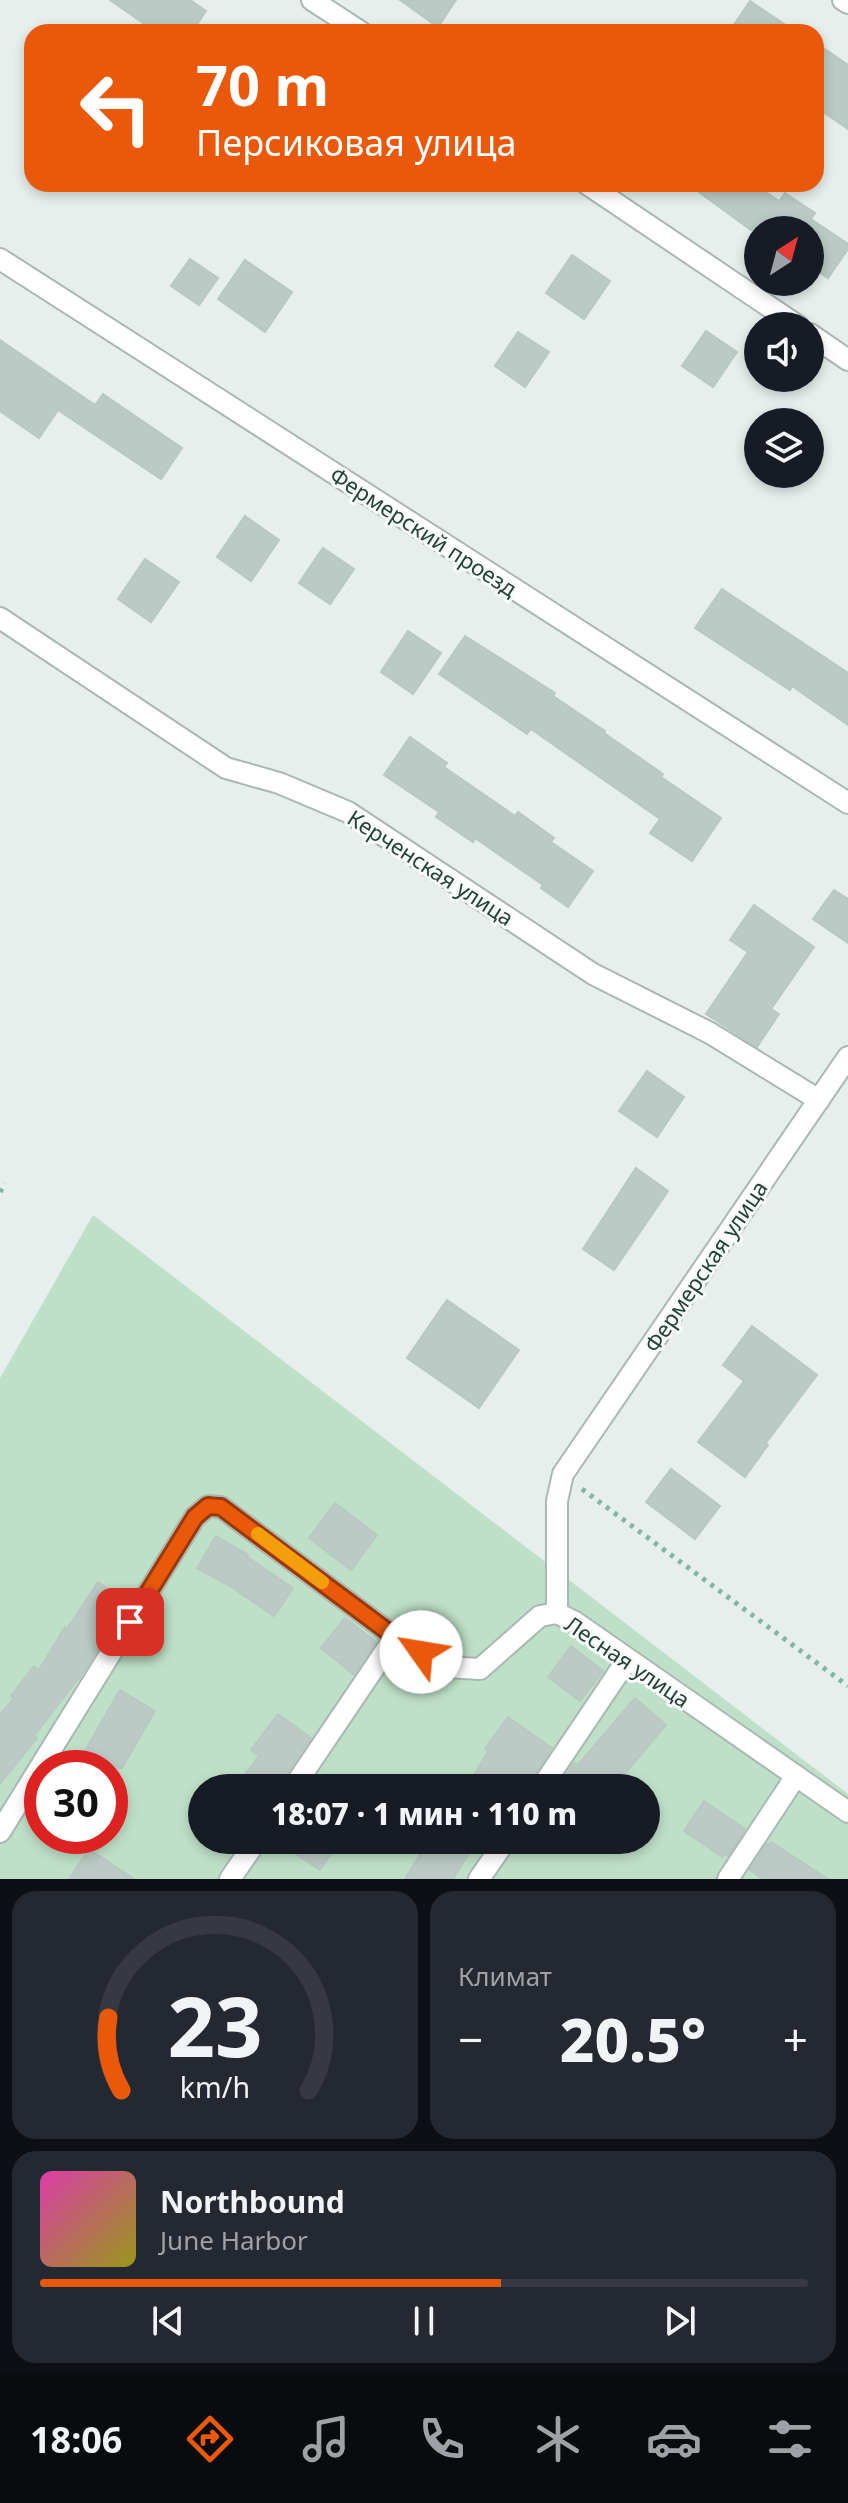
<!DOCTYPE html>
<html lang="ru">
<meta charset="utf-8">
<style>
:root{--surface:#171b24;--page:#242831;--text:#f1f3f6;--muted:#9ea1a6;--line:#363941;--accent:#ea580c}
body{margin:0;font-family:"Noto Sans",sans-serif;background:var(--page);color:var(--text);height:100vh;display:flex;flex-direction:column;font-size:30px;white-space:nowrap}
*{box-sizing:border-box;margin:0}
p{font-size:26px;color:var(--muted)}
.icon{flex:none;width:44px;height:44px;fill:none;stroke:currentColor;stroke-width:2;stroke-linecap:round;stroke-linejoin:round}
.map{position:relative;height:1879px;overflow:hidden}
.drawer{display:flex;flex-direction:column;gap:12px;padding:12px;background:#0d0f14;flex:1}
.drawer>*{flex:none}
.guide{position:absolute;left:24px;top:24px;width:800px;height:168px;border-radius:24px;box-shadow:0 4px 12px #0003;background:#ea580c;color:#fff;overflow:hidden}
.needle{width:52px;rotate:36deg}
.controls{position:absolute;left:744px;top:216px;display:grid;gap:16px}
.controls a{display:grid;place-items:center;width:80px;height:80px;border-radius:50%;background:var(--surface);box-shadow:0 4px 12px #0003;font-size:40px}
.speed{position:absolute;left:24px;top:1750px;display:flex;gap:16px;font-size:40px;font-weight:700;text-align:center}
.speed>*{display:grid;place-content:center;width:104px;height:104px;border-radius:50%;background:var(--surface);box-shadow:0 4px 12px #0003;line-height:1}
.speed .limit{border:12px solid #d22;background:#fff;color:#111}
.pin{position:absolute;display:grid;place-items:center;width:68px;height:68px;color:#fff;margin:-34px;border-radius:16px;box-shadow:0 4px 12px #0006}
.me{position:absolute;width:88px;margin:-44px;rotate:302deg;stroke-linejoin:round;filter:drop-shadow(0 0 6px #0008)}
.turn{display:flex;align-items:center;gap:28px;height:168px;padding:0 40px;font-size:36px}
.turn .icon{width:104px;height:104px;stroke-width:2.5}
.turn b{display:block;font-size:56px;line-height:68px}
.big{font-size:60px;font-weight:800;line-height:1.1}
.drawer .card{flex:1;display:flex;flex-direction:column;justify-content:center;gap:12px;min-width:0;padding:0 28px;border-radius:24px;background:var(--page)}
.drawer .dial{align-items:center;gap:0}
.dial svg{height:208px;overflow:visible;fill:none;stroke:var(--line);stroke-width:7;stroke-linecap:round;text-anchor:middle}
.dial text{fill:var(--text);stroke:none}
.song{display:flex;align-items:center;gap:24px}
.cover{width:96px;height:96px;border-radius:12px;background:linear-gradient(135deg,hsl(320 70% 55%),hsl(60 70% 35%))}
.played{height:8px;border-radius:4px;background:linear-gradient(90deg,var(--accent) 60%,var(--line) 60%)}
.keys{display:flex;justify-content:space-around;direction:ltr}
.heat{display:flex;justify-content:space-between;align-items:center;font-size:44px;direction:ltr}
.drawer .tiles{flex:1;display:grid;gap:12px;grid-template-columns:1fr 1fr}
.card:last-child{grid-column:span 2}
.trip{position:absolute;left:188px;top:1774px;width:472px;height:80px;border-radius:40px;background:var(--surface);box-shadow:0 4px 12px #0003;font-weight:800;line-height:80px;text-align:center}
.tabs{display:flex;height:128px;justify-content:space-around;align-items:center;background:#090b0e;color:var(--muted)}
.tabs .icon{width:56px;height:56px}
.tabs .active{color:var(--accent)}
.tabs b{font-size:36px;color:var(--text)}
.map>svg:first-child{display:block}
.green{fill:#bfe0c8;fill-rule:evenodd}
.building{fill:#bbcac4;stroke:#b8c9c2;stroke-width:2}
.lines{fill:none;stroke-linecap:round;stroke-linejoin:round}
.street-casing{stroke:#a8b8b2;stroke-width:24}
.path{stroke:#86b3a5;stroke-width:5;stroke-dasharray:4 6;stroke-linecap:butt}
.street{stroke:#fff;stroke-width:20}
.route-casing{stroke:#983908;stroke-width:20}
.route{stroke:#ea580c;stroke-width:14}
.slow{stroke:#f59e0b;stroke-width:14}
.labels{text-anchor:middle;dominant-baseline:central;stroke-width:6;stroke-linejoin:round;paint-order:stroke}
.street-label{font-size:22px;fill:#24423a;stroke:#f7fbf9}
</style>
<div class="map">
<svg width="848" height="1879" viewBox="0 0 848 1879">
<rect width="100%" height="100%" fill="#e6efeb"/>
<path class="green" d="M 93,1215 L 848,1794 L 848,1879 L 0,1879 L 0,1378 ZM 42,1768 L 110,1768 L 110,1836 L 42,1836 ZM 202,1788 L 646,1788 L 646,1840 L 202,1840 Z"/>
<g class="building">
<path d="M 110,0 L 190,0 L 206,11 L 192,32 L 156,32 Z"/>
<path d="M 400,0 L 456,0 L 438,27 Z"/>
<path d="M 750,1 L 796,32 L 729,32 Z"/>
<path d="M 816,43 L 848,65 L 848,129 L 816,107 Z"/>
<path d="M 688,184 L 754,184 L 779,201 L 785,193 L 815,213 L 811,219 L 848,244 L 848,249 L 828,278 L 810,266 L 810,221 L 804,230 L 751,230 Z"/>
<path d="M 572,255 L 610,281 L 584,319 L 546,293 Z"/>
<path d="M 190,259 L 218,278 L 199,305 L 171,286 Z"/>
<path d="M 245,260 L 292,292 L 265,332 L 218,299 Z"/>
<path d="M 706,331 L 737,352 L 713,387 L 682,366 Z"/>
<path d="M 518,332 L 549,352 L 525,387 L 495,366 Z"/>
<path d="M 0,340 L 95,405 L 103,394 L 182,448 L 161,479 L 58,410 L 39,438 L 0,411 Z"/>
<path d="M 245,516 L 279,540 L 251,581 L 217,557 Z"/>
<path d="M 323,548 L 354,569 L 330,604 L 299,583 Z"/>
<path d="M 145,559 L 179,582 L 151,622 L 118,599 Z"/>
<path d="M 722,589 L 848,673 L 848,725 L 792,686 L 790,690 L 695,628 Z"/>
<path d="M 408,631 L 441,653 L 413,694 L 381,672 Z"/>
<path d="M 465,636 L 555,693 L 553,696 L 605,731 L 604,733 L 663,774 L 661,777 L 721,818 L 692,861 L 650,833 L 660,819 L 531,729 L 527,734 L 439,674 Z"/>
<path d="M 410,737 L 447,763 L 444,767 L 515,816 L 518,812 L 554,838 L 551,842 L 593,871 L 568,907 L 541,888 L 543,885 L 475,838 L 473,842 L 436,817 L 439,812 L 384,775 Z"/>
<path d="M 834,890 L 848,899 L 848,943 L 813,919 Z"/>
<path d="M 754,905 L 814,947 L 771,1009 L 779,1014 L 757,1047 L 706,1014 L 748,952 L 730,940 Z"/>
<path d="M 647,1071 L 684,1097 L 657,1137 L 619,1111 Z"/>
<path d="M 636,1168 L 668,1191 L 614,1270 L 583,1249 Z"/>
<path d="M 447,1300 L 519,1350 L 479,1408 L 407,1358 Z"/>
<path d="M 752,1326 L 817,1375 L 766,1443 L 768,1445 L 745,1477 L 698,1442 L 744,1381 L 723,1365 Z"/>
<path d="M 671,1469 L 720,1506 L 695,1539 L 646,1502 Z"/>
<path d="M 335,1503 L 377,1535 L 351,1570 L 309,1538 Z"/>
<path d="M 216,1536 L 248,1555 L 247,1557 L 293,1588 L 274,1616 L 230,1586 L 197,1568 Z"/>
<path d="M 98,1582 L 127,1602 L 82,1674 L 34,1736 L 37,1738 L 0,1784 L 0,1715 L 14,1698 L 11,1696 L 34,1666 L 39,1670 L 65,1627 L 67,1629 Z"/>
<path d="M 345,1618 L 376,1642 L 354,1675 L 321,1648 Z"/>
<path d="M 571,1646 L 603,1671 L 580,1701 L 548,1677 Z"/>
<path d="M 120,1690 L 155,1711 L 122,1768 L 75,1768 Z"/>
<path d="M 635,1698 L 666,1725 L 616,1784 L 599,1773 L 595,1778 L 610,1788 L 557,1788 L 574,1763 L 578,1765 Z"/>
<path d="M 278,1714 L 311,1738 L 277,1788 L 235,1788 L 259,1756 L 251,1750 Z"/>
<path d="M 508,1717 L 552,1748 L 530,1781 L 528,1788 L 467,1788 L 488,1751 L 485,1749 Z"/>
<path d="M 704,1801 L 745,1829 L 728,1856 L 725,1854 L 723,1857 L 684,1831 Z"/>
<path d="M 275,1840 L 340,1840 L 320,1870 Z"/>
<path d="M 429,1840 L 477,1840 L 453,1879 L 405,1879 Z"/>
<path d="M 771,1842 L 828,1879 L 763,1879 L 750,1870 L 767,1844 L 769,1845 Z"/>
<path d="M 89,1849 L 134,1879 L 69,1879 Z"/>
</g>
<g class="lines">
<defs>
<g id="street">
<path d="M 312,0 L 361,32"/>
<path d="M 843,0 L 848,3"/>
<path d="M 587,184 L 798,326"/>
<path d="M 0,259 L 848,803"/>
<path d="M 810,334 L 848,360"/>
<path d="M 0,618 L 226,768 L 279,783 L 348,812 L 593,974 L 710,1033 L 819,1100"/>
<path d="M 557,1613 L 557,1501 L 563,1474 L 848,1057"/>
<path d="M 293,1788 L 395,1637"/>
<path d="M 541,1788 L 627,1660"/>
<path d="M 0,1832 L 195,1517 L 208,1506 L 221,1507 L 395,1637 L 446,1667 L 480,1669 L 540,1616 L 557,1613 L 575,1622 L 848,1812"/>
<path d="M 230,1879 L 257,1840"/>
<path d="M 479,1879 L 506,1840"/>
<path d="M 728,1879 L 796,1776"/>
</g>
</defs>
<use href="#street" class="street-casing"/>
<g class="path">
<path d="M 0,1192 L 5,1183"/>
<path d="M 582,1489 L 848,1686"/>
</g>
<use href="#street" class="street"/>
</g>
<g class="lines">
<defs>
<path id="route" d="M 130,1622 L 195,1517 L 208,1506 L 221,1507 L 395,1637 L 421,1652"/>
</defs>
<use href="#route" class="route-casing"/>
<use href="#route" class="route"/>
<path class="slow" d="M 258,1534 L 322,1582"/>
</g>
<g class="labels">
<g class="street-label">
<text transform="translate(424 531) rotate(33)">Фермерский проезд</text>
<text transform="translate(431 867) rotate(33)">Керченская улица</text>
<text transform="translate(705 1266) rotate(-56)">Фермерская улица</text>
<text transform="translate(628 1661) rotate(34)">Лесная улица</text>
</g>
</g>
</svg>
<div class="controls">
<a><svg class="needle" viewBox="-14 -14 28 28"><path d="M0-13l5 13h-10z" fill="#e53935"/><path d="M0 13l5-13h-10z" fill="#9ea1a6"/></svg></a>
<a><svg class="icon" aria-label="sound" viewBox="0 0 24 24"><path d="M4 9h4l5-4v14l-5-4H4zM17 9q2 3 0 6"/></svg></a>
<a><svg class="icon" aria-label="layers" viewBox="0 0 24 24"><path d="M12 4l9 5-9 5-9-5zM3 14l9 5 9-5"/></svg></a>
</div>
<div class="speed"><div class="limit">30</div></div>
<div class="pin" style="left:130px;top:1622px;background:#d93025"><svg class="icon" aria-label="arrive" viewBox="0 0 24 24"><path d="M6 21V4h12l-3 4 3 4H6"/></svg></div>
<svg class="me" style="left:421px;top:1652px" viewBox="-20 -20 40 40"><circle r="19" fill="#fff"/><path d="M0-13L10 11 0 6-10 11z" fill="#ea580c"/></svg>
<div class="trip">18:07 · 1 мин · 110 m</div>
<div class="guide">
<div class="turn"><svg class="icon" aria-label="left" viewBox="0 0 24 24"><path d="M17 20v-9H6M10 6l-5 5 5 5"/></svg><div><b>70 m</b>Персиковая улица</div></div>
</div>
</div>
<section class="drawer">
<div class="tiles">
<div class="card dial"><svg viewBox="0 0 100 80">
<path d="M14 69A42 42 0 1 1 86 69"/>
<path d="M14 69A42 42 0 0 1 9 41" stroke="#ea580c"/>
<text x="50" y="56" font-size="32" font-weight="700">23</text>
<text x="50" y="72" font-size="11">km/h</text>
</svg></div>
<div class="card"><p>Климат</p>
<div class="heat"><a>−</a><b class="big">20.5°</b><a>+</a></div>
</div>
<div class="card">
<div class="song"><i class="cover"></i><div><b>Northbound</b><p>June Harbor</p></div></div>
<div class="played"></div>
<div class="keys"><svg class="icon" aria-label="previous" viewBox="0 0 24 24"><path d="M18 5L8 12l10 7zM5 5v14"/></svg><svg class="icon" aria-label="pause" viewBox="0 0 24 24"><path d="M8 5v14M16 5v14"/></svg><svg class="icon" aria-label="next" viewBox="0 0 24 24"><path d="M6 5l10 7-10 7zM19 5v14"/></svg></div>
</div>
</div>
</section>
<nav class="tabs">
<b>18:06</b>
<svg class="icon active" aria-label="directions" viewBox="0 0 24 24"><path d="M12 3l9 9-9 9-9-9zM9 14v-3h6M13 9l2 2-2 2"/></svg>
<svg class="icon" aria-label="music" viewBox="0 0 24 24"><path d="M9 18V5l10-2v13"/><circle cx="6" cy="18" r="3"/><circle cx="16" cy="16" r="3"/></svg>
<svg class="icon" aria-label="phone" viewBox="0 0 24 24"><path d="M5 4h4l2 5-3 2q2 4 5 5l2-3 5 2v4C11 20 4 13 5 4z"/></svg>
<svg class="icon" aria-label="climate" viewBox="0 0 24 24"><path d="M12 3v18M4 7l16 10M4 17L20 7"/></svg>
<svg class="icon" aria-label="car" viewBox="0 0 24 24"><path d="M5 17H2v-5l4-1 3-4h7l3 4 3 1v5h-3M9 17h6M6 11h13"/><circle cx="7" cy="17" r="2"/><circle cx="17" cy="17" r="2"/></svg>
<svg class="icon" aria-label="filters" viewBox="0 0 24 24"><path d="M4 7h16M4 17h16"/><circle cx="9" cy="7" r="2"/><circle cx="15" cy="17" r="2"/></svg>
</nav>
